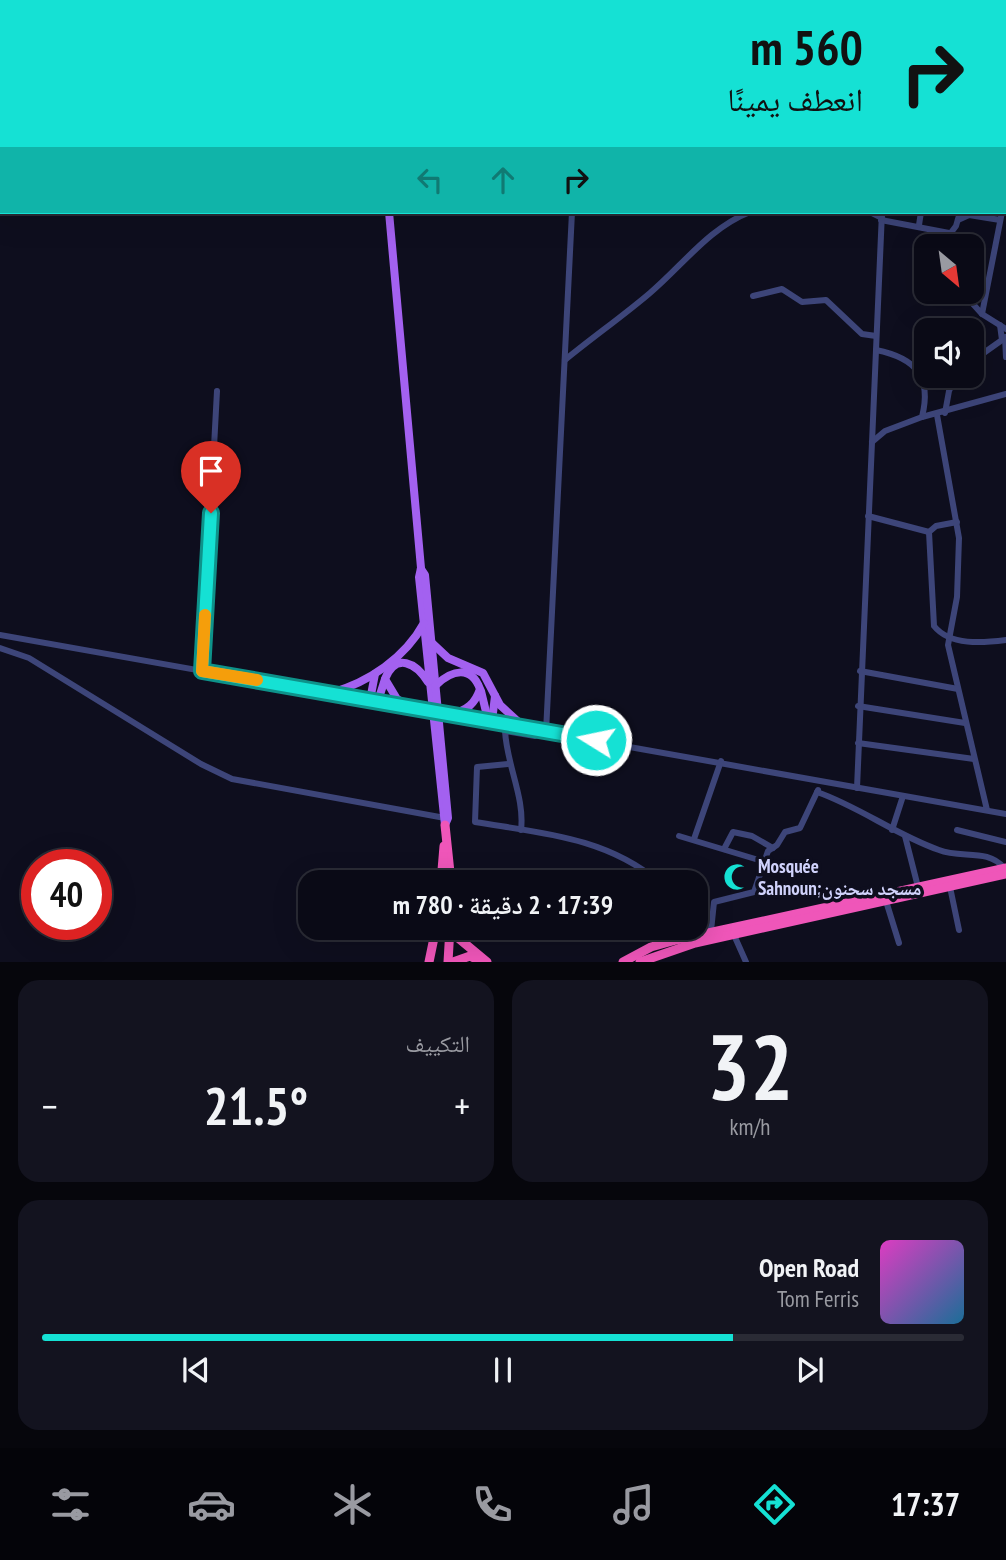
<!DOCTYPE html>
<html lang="ar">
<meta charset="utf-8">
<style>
:root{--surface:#0a0a16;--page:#13131f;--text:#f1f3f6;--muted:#999aa1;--line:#2a2b35;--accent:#15e1d4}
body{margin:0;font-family:"PT Sans Narrow","Noto Naskh Arabic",sans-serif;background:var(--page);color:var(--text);direction:rtl;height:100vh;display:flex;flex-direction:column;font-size:26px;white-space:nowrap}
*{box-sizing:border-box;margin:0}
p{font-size:23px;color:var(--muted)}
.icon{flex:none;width:38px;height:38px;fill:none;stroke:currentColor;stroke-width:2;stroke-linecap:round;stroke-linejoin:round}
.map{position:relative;height:962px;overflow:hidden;direction:ltr}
.side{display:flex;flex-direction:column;gap:18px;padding:18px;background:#06060c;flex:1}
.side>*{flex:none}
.hud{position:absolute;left:0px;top:0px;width:1006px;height:214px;box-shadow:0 7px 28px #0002,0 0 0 2px var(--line);direction:rtl;background:#15e1d4;color:#111;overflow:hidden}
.needle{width:46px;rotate:151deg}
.fabs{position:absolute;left:914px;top:234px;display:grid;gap:14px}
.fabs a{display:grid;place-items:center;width:70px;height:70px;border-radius:14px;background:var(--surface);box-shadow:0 7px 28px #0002,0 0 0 2px var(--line);font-size:35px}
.speed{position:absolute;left:21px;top:849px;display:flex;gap:14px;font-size:35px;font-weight:700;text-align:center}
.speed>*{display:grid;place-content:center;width:91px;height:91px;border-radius:50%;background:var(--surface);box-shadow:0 7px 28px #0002,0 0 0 2px var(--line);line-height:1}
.speed .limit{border:10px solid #d22;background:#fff;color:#111}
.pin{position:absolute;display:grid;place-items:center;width:60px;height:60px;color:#fff;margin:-72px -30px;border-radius:50% 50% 50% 0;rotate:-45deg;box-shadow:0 0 7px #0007}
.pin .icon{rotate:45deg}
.me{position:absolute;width:77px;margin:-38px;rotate:280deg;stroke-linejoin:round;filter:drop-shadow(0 0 5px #0008)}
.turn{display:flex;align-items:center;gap:24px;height:147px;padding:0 28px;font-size:32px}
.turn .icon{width:91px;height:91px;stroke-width:2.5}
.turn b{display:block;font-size:49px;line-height:60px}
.lanes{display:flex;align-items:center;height:66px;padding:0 28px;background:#0003;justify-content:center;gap:35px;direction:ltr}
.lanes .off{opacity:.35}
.big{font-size:52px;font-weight:600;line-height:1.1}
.side .widget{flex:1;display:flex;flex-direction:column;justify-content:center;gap:10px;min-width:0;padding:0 24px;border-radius:21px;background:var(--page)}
.side .dial{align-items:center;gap:0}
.dial b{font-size:91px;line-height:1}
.song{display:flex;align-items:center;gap:21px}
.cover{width:84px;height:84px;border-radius:10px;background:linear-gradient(135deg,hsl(310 70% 55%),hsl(200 70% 35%))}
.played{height:7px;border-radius:4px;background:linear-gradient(90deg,var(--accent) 75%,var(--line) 75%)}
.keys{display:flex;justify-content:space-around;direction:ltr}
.heat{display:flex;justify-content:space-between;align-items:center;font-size:38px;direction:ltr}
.side .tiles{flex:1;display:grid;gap:18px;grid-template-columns:1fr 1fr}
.widget:last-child{grid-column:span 2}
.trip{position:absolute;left:298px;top:870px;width:410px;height:70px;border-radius:21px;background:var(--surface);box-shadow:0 7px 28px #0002,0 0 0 2px var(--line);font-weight:600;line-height:70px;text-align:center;direction:rtl}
.tab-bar{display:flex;height:112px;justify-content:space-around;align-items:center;background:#040409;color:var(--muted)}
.tab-bar .icon{width:49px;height:49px}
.tab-bar .on{color:var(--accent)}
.tab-bar b{font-size:32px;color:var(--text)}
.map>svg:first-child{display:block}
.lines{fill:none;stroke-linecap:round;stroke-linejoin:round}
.minor{stroke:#3d4579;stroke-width:6}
.major{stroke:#a361f0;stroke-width:8}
.highway{stroke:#ef56b9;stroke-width:9}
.route-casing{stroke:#0e928a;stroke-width:18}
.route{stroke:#15e1d4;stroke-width:12}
.slow{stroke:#f59e0b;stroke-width:12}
.labels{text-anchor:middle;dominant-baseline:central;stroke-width:7;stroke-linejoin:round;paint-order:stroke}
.poi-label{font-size:19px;font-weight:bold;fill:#d0d2fb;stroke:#0e0e1e;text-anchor:start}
</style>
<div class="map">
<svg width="1006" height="962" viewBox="0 0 1006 962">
<rect width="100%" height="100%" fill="#0e0e1e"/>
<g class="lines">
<g class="minor">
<path d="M 811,0 L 813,2"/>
<path d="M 583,2 L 583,0"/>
<path d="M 895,2 L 895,0"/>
<path d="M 934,2 L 935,0"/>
<path d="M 1006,5 L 1006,36"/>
<path d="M 1004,78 L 1006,72"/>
<path d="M 1004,87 L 1006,87"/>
<path d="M 1004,126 L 1006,127"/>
<path d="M 1004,139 L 1006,140"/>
<path d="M 1004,199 L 1006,192"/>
<path d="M 870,212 L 882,218"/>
<path d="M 881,220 L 949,233"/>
<path d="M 958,220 L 969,215 L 1000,220"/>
<path d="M 919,225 L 921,212"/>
<path d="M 940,247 L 956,226 L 960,212"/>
<path d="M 962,292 L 982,314 L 1006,329"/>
<path d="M 753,296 L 782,289 L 802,302 L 826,300 L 862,334 L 876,336"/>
<path d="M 982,314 L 1002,212"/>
<path d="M 1005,337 L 1006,357"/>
<path d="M 565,360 C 593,337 623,316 650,293 C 683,265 709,228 750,212"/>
<path d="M 971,362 L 1002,340 L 1000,325"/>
<path d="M 945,413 L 949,391 L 956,376"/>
<path d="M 937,415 L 959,538 L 957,597 L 948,645 L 987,810"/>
<path d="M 922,417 L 1006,394"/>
<path d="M 872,442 L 885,431 L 922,417 C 932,377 916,358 876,350"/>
<path d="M 868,516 L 929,532"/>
<path d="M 957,522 L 936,526 L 929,532 L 934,626 C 950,646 983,643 1006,640"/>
<path d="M 0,635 L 1006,814"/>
<path d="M 0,648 L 29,658 L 201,764 L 232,779 L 445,818"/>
<path d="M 202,671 L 217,391"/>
<path d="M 860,671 L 958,689"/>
<path d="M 858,706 L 965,723"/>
<path d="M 858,743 L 974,759"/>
<path d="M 508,764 L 477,767 L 475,822 C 541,833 606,837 659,882"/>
<path d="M 857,788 L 882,212"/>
<path d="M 817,792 C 860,807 896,835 939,850 C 961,859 988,848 1004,868"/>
<path d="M 521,830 C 525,798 507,766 505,731 L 535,736 L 546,732 L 572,212"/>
<path d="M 892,830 L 903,796"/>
<path d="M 957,830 L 1006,842"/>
<path d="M 679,836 L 762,861"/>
<path d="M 905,836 L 918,887"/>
<path d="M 694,839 L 721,761"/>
<path d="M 724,849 L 733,832 L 752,836 L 773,848"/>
<path d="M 950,887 L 959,930"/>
<path d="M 886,901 L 899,943"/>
<path d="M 695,914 L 713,934"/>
<path d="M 711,931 L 714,902 L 754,892 L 768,851 L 777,845 L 785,832 L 800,828 L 818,790"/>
<path d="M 734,935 L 746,962"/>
</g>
<g class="major">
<path d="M 371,0 L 371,2"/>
<path d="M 389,212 L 421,568 L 419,577 L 445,825"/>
<path d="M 421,569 L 425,575 L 448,818 L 445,825"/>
<path d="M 432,643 L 448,658 L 483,673 L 500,705 L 524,727"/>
<path d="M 436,685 C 452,670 471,665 480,689 C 475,704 467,710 452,714"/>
<path d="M 481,691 L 488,720"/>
<path d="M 331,693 C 369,682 405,658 424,623"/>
<path d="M 370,700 L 375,674"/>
<path d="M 378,701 L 385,679"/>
<path d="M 410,707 L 397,699 L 385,679 C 396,652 416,663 428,682"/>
<path d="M 492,721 L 495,696"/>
</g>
<g class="highway">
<path d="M 445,825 L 451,882"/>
<path d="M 441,882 L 444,846"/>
<path d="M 453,928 L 457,937 L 487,962"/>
<path d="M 429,962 L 436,928"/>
<path d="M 448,962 L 450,928"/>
<path d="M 453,962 L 470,956 L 480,961"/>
<path d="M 623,962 L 651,947 L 676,940 L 1006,868"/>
<path d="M 640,962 L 695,943 L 1006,874"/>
</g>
</g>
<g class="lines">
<defs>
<path id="route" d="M 211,513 L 202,671 L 596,740"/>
</defs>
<use href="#route" class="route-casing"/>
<use href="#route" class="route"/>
<path class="slow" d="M 205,615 L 202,671 L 257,680"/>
</g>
<defs>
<symbol id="mosque-bare" viewBox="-9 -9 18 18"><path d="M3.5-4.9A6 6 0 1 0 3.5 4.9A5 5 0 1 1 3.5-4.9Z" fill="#15e1d4" stroke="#0e0e1e" stroke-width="2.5" paint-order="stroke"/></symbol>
</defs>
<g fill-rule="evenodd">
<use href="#mosque-bare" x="718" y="858" width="38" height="38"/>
</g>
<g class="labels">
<g class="poi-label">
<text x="758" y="866">Mosquée<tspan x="758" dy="22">Sahnoun;مسجد سحنون</tspan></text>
</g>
</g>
</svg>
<div class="fabs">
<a><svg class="needle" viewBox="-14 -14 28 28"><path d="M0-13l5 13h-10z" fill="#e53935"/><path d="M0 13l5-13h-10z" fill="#999aa1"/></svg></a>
<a><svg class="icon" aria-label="sound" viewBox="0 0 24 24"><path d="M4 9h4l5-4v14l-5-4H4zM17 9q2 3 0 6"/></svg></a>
</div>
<div class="speed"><div class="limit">40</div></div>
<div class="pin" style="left:211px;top:513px;background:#d93025"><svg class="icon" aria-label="arrive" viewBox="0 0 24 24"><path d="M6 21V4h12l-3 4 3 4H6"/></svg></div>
<svg class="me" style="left:596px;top:740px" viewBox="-20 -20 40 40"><circle r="17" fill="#15e1d4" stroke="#fff" stroke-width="3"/><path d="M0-11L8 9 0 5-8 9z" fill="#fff"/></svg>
<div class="trip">17:39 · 2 دقيقة · 780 m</div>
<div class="hud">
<div class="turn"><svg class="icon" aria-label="right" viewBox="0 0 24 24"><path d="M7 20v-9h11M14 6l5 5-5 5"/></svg><div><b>560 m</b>انعطف يمينًا</div></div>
<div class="lanes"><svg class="icon off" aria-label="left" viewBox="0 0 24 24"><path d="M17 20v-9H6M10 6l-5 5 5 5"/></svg><svg class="icon off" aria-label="ahead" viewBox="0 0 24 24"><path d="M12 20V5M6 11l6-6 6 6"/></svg><svg class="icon" aria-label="right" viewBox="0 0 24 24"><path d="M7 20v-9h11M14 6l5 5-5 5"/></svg></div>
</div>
</div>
<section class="side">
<div class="tiles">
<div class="widget dial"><b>32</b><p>km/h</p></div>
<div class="widget"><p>التكييف</p>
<div class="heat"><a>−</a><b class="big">21.5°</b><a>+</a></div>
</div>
<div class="widget">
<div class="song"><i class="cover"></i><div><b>Open Road</b><p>Tom Ferris</p></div></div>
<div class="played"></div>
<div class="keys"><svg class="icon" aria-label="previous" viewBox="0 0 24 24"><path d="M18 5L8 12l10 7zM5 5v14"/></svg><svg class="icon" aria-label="pause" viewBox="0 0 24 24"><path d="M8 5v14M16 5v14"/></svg><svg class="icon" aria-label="next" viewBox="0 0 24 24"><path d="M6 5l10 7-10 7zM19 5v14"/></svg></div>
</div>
</div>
</section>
<nav class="tab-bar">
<b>17:37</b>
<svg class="icon on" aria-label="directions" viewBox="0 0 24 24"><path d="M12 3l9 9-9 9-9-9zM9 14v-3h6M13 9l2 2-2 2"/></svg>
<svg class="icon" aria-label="music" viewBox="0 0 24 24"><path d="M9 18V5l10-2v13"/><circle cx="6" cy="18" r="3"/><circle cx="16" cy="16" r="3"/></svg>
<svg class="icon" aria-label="phone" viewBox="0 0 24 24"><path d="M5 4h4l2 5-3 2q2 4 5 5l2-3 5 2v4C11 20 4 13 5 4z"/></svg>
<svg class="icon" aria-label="climate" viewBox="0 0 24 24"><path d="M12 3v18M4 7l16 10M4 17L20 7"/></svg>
<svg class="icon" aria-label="car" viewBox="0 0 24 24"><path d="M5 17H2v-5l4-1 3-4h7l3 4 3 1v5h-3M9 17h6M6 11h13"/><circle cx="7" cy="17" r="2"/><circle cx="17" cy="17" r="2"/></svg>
<svg class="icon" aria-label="filters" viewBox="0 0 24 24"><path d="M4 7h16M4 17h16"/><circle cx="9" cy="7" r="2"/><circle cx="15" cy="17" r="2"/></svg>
</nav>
